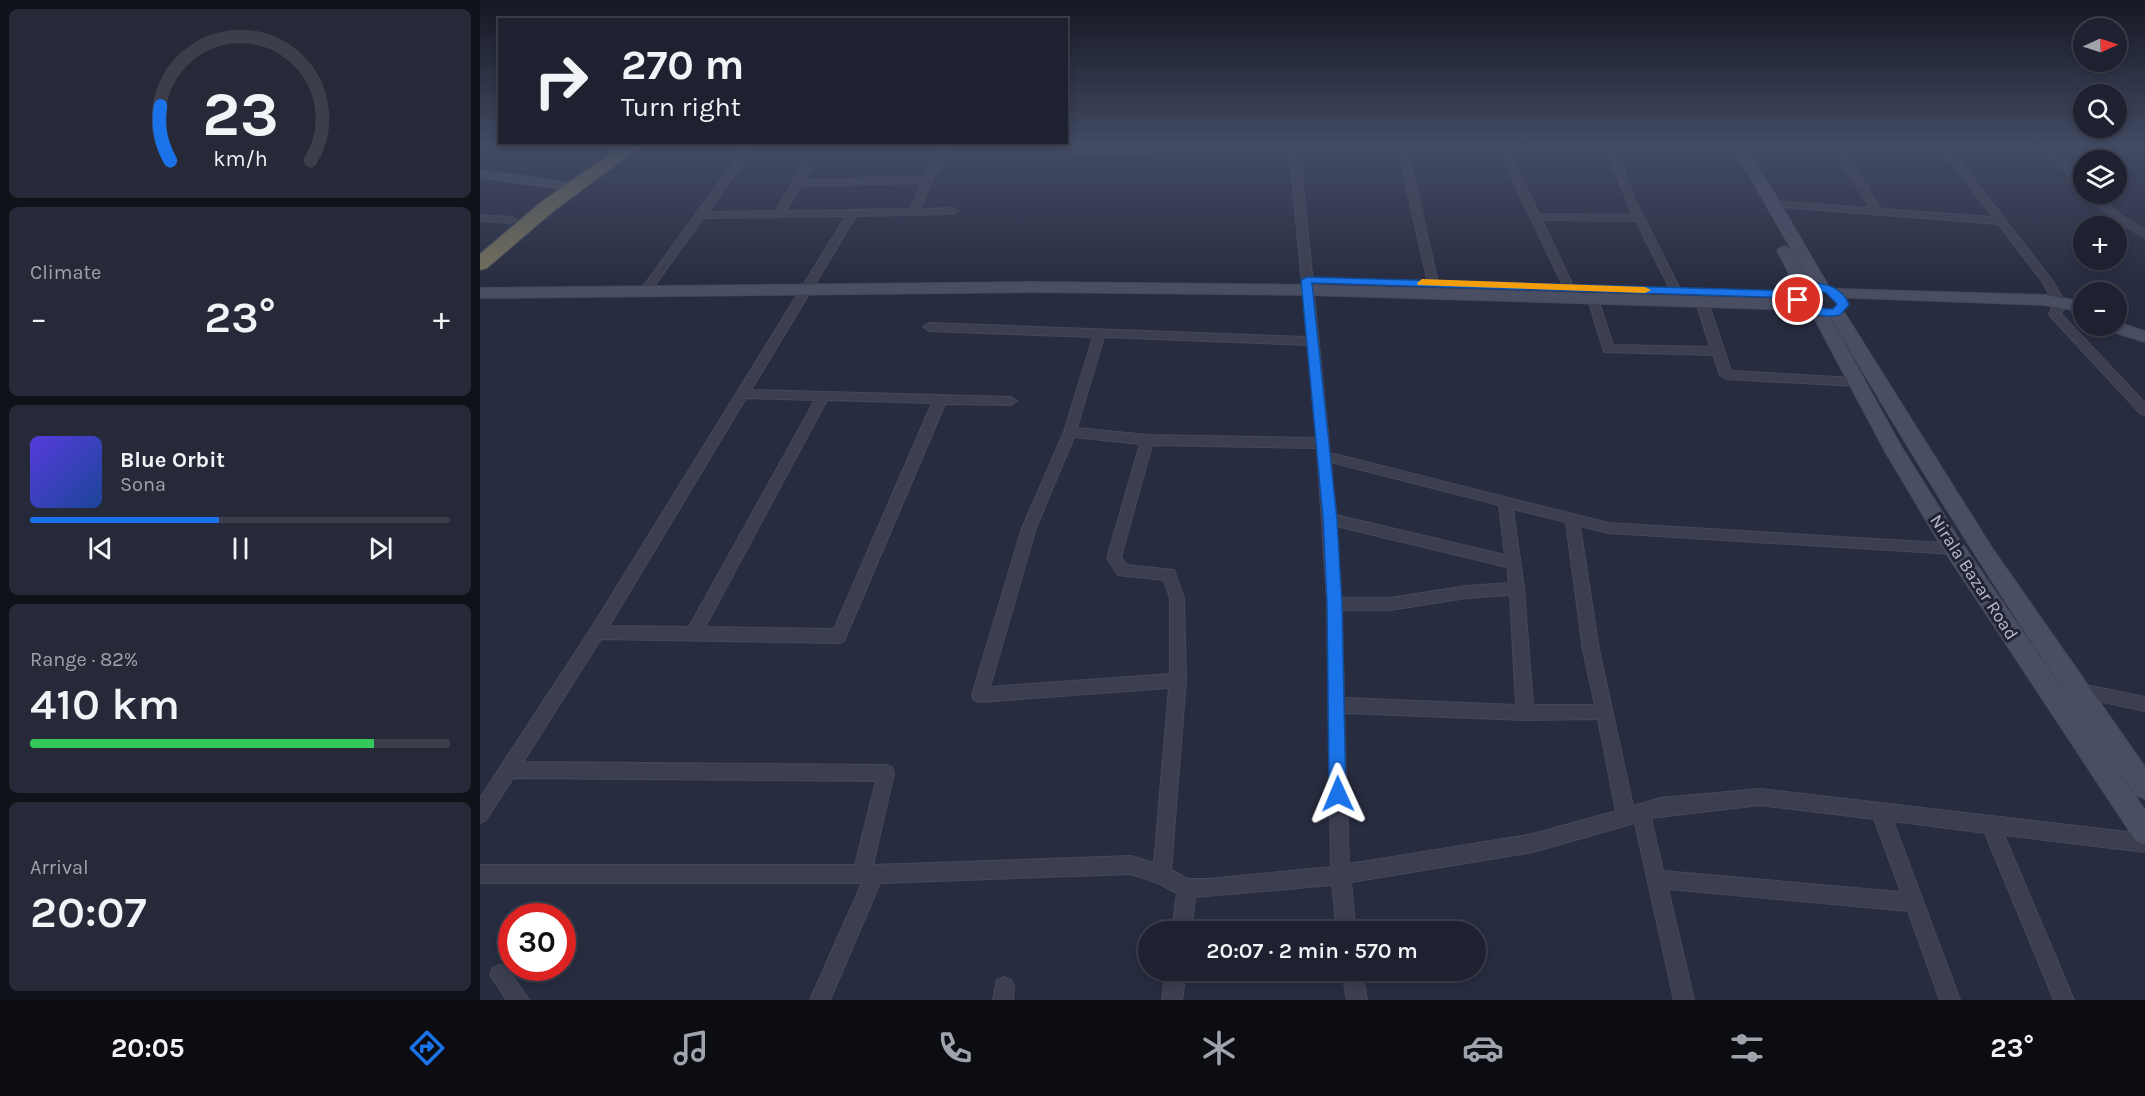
<!DOCTYPE html>
<meta charset="utf-8">
<style>
:root{--surface:#1e2130;--page:#262938;--text:#f1f3f6;--muted:#a1a3ab;--line:#3c3e4c;--accent:#1a73e8}
body{margin:0;font-family:Karla,sans-serif;background:var(--page);color:var(--text);height:100vh;display:flex;flex-direction:column;font-size:22px;white-space:nowrap}
*{box-sizing:border-box;margin:0}
p{font-size:20px;color:var(--muted)}
.icon{flex:none;width:33px;height:33px;fill:none;stroke:currentColor;stroke-width:2;stroke-linecap:round;stroke-linejoin:round}
.map{position:relative;flex:1;overflow:hidden}
.drawer{display:flex;flex-direction:column;gap:9px;padding:9px;background:#10121a;width:480px}
.drawer>*{flex:none}
.hud{position:absolute;left:18px;top:18px;width:570px;height:126px;border-radius:0px;box-shadow:0 3px 9px #0003,0 0 0 2px var(--line);background:#1e2130;color:var(--text);overflow:hidden}
.needle{width:39px;rotate:87deg}
.tools{position:absolute;left:1593px;top:18px;display:grid;gap:12px}
.tools a{display:grid;place-items:center;width:54px;height:54px;border-radius:50%;background:var(--surface);box-shadow:0 3px 9px #0003,0 0 0 2px var(--line);font-size:30px}
.speed{position:absolute;left:18px;top:903px;display:flex;gap:12px;font-size:30px;font-weight:700;text-align:center}
.speed>*{display:grid;place-content:center;width:78px;height:78px;border-radius:50%;background:var(--surface);box-shadow:0 3px 9px #0003,0 0 0 2px var(--line);line-height:1}
.speed .limit{border:9px solid #d22;background:#fff;color:#111}
.pin{position:absolute;display:grid;place-items:center;width:51px;height:51px;color:#fff;margin:-26px;border:3px solid #fff;border-radius:50%;box-shadow:0 2px 6px #0007}
.me{position:absolute;width:66px;margin:-33px;rotate:359deg;stroke-linejoin:round;filter:drop-shadow(0 0 4px #0008)}
.turn{display:flex;align-items:center;gap:21px;height:126px;padding:0 24px;font-size:27px}
.turn .icon{width:78px;height:78px;stroke-width:2.5}
.turn b{display:block;font-size:42px;line-height:51px}
.big{font-size:45px;font-weight:600;line-height:1.1}
.drawer .card{flex:1;display:flex;flex-direction:column;justify-content:center;gap:9px;min-width:0;padding:0 21px;border-radius:9px;background:var(--page)}
.drawer .dial{align-items:center;gap:0}
.dial svg{height:156px;overflow:visible;fill:none;stroke:var(--line);stroke-width:7;stroke-linecap:round;text-anchor:middle}
.dial text{fill:var(--text);stroke:none}
.song{display:flex;align-items:center;gap:18px}
.cover{width:72px;height:72px;border-radius:9px;background:linear-gradient(135deg,hsl(250 70% 55%),hsl(220 70% 35%))}
.played{height:6px;border-radius:3px;background:linear-gradient(90deg,var(--accent) 45%,var(--line) 45%)}
.keys{display:flex;justify-content:space-around;direction:ltr}
.heat{display:flex;justify-content:space-between;align-items:center;font-size:33px;direction:ltr}
.charge{height:9px;border-radius:4px;background:linear-gradient(90deg,#34c759 82%,var(--line) 0)}
.trip{position:absolute;left:658px;top:921px;width:348px;height:60px;border-radius:30px;background:var(--surface);box-shadow:0 3px 9px #0003,0 0 0 2px var(--line);font-weight:600;line-height:60px;text-align:center}
.menu{display:flex;height:96px;justify-content:space-around;align-items:center;background:#0c0d13;color:var(--muted)}
.menu .icon{width:42px;height:42px}
.menu .active{color:var(--accent)}
.menu b{font-size:27px;color:var(--text)}
main{display:flex;flex:1;min-height:0}
.map>svg:first-child{display:block}
.green{fill:#2a3941}
.lines{fill:none;stroke-linecap:round;stroke-linejoin:round}
.street-casing{stroke:#464859;stroke-width:2}
.secondary-casing{stroke:#464859;stroke-width:2}
.highway-casing{stroke:#444757;stroke-width:2}
.street{fill:#3c3f50;fill-rule:evenodd}
.secondary{fill:#4a4e63;fill-rule:evenodd}
.highway{fill:#757159;fill-rule:evenodd}
.route{fill:#1a73e8;stroke:#114b97;stroke-width:1.5;fill-rule:evenodd}
.slow{fill:#f59e0b}
.labels{text-anchor:middle;dominant-baseline:central;stroke-width:6;stroke-linejoin:round;paint-order:stroke}
.street-label{font-size:18px;fill:#b9bbca;stroke:#202435}
</style>
<main>
<section class="drawer">
<div class="card dial"><svg viewBox="0 0 100 80">
<path d="M14 69A42 42 0 1 1 86 69"/>
<path d="M14 69A42 42 0 0 1 9 41" stroke="#1a73e8"/>
<text x="50" y="56" font-size="32" font-weight="700">23</text>
<text x="50" y="72" font-size="11">km/h</text>
</svg></div>
<div class="card"><p>Climate</p>
<div class="heat"><a>−</a><b class="big">23°</b><a>+</a></div>
</div>
<div class="card">
<div class="song"><i class="cover"></i><div><b>Blue Orbit</b><p>Sona</p></div></div>
<div class="played"></div>
<div class="keys"><svg class="icon" aria-label="previous" viewBox="0 0 24 24"><path d="M18 5L8 12l10 7zM5 5v14"/></svg><svg class="icon" aria-label="pause" viewBox="0 0 24 24"><path d="M8 5v14M16 5v14"/></svg><svg class="icon" aria-label="next" viewBox="0 0 24 24"><path d="M6 5l10 7-10 7zM19 5v14"/></svg></div>
</div>
<div class="card"><p>Range · 82%</p><b class="big">410 km</b><div class="charge"></div></div>
<div class="card"><p>Arrival</p><b class="big">20:07</b></div>
</section>
<div class="map">
<svg width="1665" height="1000" viewBox="0 0 1665 1000">
<rect width="100%" height="100%" fill="#282c40"/>
<path class="green" d="M 583,145 L 762,145 L 762,152 L 574,157 Z"/>
<g class="lines">
<defs>
<g id="street">
<path d="M 266,145 L 276,145 L 228,212 L 296,211 L 321,168 L 326,165 L 331,168 L 324,180 L 444,177 L 461,145 L 471,145 L 452,180 L 441,209 L 473,208 L 478,211 L 473,214 L 376,216 L 271,390 L 531,397 L 537,401 L 531,405 L 465,404 L 364,641 L 359,643 L 121,639 L 43,762 L 406,765 L 412,767 L 414,773 L 393,865 L 651,856 L 674,863 L 689,688 L 500,702 L 494,700 L 492,695 L 542,528 L 584,432 L 613,337 L 449,331 L 443,327 L 449,323 L 827,337 L 809,145 L 819,145 L 850,453 L 1129,523 L 1479,544 L 1481,548 L 1479,552 L 1474,554 L 1129,533 L 1100,526 L 1119,650 L 1153,806 L 1180,798 L 1280,789 L 1665,834 L 1665,852 L 1524,835 L 1594,1000 L 1574,1000 L 1505,833 L 1413,821 L 1480,1000 L 1460,1000 L 1428,911 L 1188,889 L 1214,1000 L 1194,1000 L 1155,823 L 1053,852 L 871,882 L 876,932 L 857,932 L 852,885 L 715,897 L 711,932 L 692,932 L 697,893 L 678,883 L 651,874 L 400,883 L 350,1000 L 330,1000 L 382,883 L 0,883 L 0,865 L 375,865 L 396,781 L 33,778 L 6,820 L 0,823 L 0,798 L 112,627 L 366,216 L 223,218 L 170,292 L 162,292 L 162,288 ZM 441,183 L 431,209 L 306,211 L 320,186 ZM 624,337 L 828,345 L 836,438 L 667,435 L 597,428 ZM 266,398 L 335,400 L 209,627 L 129,626 ZM 347,400 L 452,403 L 354,629 L 225,627 ZM 594,437 L 660,444 L 627,558 L 638,575 L 684,580 L 690,598 L 690,674 L 510,687 L 556,528 ZM 672,445 L 837,448 L 847,601 L 851,867 L 728,879 L 708,879 L 691,870 L 706,680 L 704,598 L 694,570 L 647,565 L 641,557 ZM 851,462 L 1019,505 L 1025,555 L 856,515 ZM 1033,509 L 1086,522 L 1103,650 L 1115,705 L 1053,705 L 1044,589 ZM 856,526 L 1027,567 L 1029,583 L 987,586 L 910,598 L 861,598 ZM 1030,595 L 1036,705 L 864,698 L 862,610 L 910,610 L 987,598 ZM 864,713 L 1045,720 L 1118,719 L 1136,811 L 1053,834 L 869,864 ZM 1280,805 L 1394,819 L 1421,892 L 1183,871 L 1171,818 Z"/>
<path d="M 917,145 L 927,145 L 958,283 L 957,285 L 949,285 L 948,283 Z"/>
<path d="M 1016,145 L 1026,145 L 1059,214 L 1153,215 L 1124,145 L 1134,145 L 1156,202 L 1201,291 L 1200,293 L 1196,294 L 1191,291 L 1156,221 L 1062,220 L 1094,288 L 1089,291 L 1085,290 Z"/>
<path d="M 1351,145 L 1361,145 L 1401,209 L 1513,217 L 1457,145 L 1467,145 L 1572,280 L 1586,304 L 1581,314 L 1665,403 L 1665,415 L 1661,414 L 1571,317 L 1569,314 L 1574,304 L 1562,281 L 1518,224 L 1288,206 L 1288,202 L 1291,201 L 1390,208 Z"/>
<path d="M 1559,145 L 1569,145 L 1604,181 L 1604,190 Z"/>
<path d="M 1606,194 L 1616,194 L 1642,216 L 1665,230 L 1665,237 L 1634,220 Z"/>
<path d="M 0,215 L 31,217 L 36,220 L 31,223 L 0,221 Z"/>
<path d="M 1113,296 L 1118,299 L 1133,345 L 1230,347 L 1216,302 L 1222,299 L 1228,302 L 1251,371 L 1376,378 L 1382,382 L 1376,386 L 1246,379 L 1240,375 L 1233,355 L 1124,352 L 1108,299 Z"/>
<path d="M 1596,683 L 1665,697 L 1665,711 L 1590,695 L 1588,690 L 1590,685 Z"/>
<path d="M 20,965 L 27,968 L 49,1000 L 27,1000 L 10,975 L 13,968 Z"/>
<path d="M 686,970 L 706,970 L 702,1000 L 682,1000 Z"/>
<path d="M 862,970 L 882,970 L 887,1000 L 867,1000 Z"/>
<path d="M 524,977 L 531,980 L 534,987 L 533,1000 L 513,1000 L 517,980 Z"/>
</g>
<g id="secondary">
<path d="M 1252,145 L 1266,145 L 1349,287 L 1347,290 L 1341,292 L 1333,287 Z"/>
<path d="M 0,170 L 95,183 L 102,187 L 95,191 L 0,178 Z"/>
<path d="M 1304,246 L 1311,250 L 1332,287 L 1330,290 L 1324,292 L 1316,287 L 1297,250 Z"/>
<path d="M 550,282 L 828,285 L 1323,300 L 1331,305 L 1323,310 L 828,295 L 550,292 L 0,298 L 0,288 Z"/>
<path d="M 1357,289 L 1565,295 L 1604,302 L 1604,312 L 1565,305 L 1351,297 L 1349,294 L 1351,291 Z"/>
<path d="M 1339,307 L 1347,312 L 1422,448 L 1477,536 L 1665,810 L 1665,845 L 1656,841 L 1462,547 L 1406,453 L 1331,312 Z"/>
<path d="M 1356,307 L 1364,312 L 1512,548 L 1665,767 L 1665,799 L 1656,795 C 1546,639 1444,478 1348,312 Z"/>
<path d="M 1636,322 L 1665,331 L 1665,342 L 1627,330 L 1625,326 L 1636,326 Z"/>
</g>
<path id="highway" d="M 143,145 L 163,145 L 75,210 L 7,268 L 0,270 L 0,254 L 61,202 Z"/>
</defs>
<use href="#street" class="street-casing"/>
<use href="#secondary" class="secondary-casing"/>
<use href="#highway" class="highway-casing"/>
<use href="#street" class="street"/>
<use href="#secondary" class="secondary"/>
<use href="#highway" class="highway"/>
</g>
<linearGradient id="sky" x2="0" y2="1"><stop stop-color="#161823"/><stop offset="0.51" stop-color="#424b64"/><stop offset="1" stop-color="#424b64" stop-opacity="0"/></linearGradient>
<rect width="1665" height="285" fill="url(#sky)"/>
<path class="route" d="M 827,277 L 1314,291 C 1329,276 1363,284 1369,305 L 1360,315 C 1346,318 1316,315 1314,298 L 832,283 L 857,519 L 862,604 L 866,794 L 864,800 L 858,802 L 851,800 L 849,794 L 847,604 L 843,519 L 821,280 ZM 1332,289 L 1346,293 L 1357,304 L 1353,309 C 1339,309 1331,305 1321,297 Z"/>
<path class="slow" d="M 942,279 L 1165,287 L 1171,290 L 1165,293 L 938,285 L 937,283 Z"/>
<g class="labels">
<g class="street-label">
<text transform="translate(1494 577) rotate(57)">Nirala Bazar Road</text>
</g>
</g>
</svg>
<div class="tools">
<a><svg class="needle" viewBox="-14 -14 28 28"><path d="M0-13l5 13h-10z" fill="#e53935"/><path d="M0 13l5-13h-10z" fill="#a1a3ab"/></svg></a>
<a><svg class="icon" aria-label="search" viewBox="0 0 24 24"><circle cx="10" cy="10" r="6"/><path d="M15 15l6 6"/></svg></a>
<a><svg class="icon" aria-label="layers" viewBox="0 0 24 24"><path d="M12 4l9 5-9 5-9-5zM3 14l9 5 9-5"/></svg></a>
<a>+</a>
<a>−</a>
</div>
<div class="speed"><div class="limit">30</div></div>
<div class="pin" style="left:1318px;top:300px;background:#d93025"><svg class="icon" aria-label="arrive" viewBox="0 0 24 24"><path d="M6 21V4h12l-3 4 3 4H6"/></svg></div>
<svg class="me" style="left:858px;top:794px" viewBox="-20 -20 40 40"><path d="M0-17L14 15 0 8-14 15z" fill="#1a73e8" stroke="#fff" stroke-width="4"/></svg>
<div class="trip">20:07 · 2 min · 570 m</div>
<div class="hud">
<div class="turn"><svg class="icon" aria-label="right" viewBox="0 0 24 24"><path d="M7 20v-9h11M14 6l5 5-5 5"/></svg><div><b>270 m</b>Turn right</div></div>
</div>
</div>
</main>
<nav class="menu">
<b>20:05</b>
<svg class="icon active" aria-label="directions" viewBox="0 0 24 24"><path d="M12 3l9 9-9 9-9-9zM9 14v-3h6M13 9l2 2-2 2"/></svg>
<svg class="icon" aria-label="music" viewBox="0 0 24 24"><path d="M9 18V5l10-2v13"/><circle cx="6" cy="18" r="3"/><circle cx="16" cy="16" r="3"/></svg>
<svg class="icon" aria-label="phone" viewBox="0 0 24 24"><path d="M5 4h4l2 5-3 2q2 4 5 5l2-3 5 2v4C11 20 4 13 5 4z"/></svg>
<svg class="icon" aria-label="climate" viewBox="0 0 24 24"><path d="M12 3v18M4 7l16 10M4 17L20 7"/></svg>
<svg class="icon" aria-label="car" viewBox="0 0 24 24"><path d="M5 17H2v-5l4-1 3-4h7l3 4 3 1v5h-3M9 17h6M6 11h13"/><circle cx="7" cy="17" r="2"/><circle cx="17" cy="17" r="2"/></svg>
<svg class="icon" aria-label="filters" viewBox="0 0 24 24"><path d="M4 7h16M4 17h16"/><circle cx="9" cy="7" r="2"/><circle cx="15" cy="17" r="2"/></svg>
<b>23°</b>
</nav>
